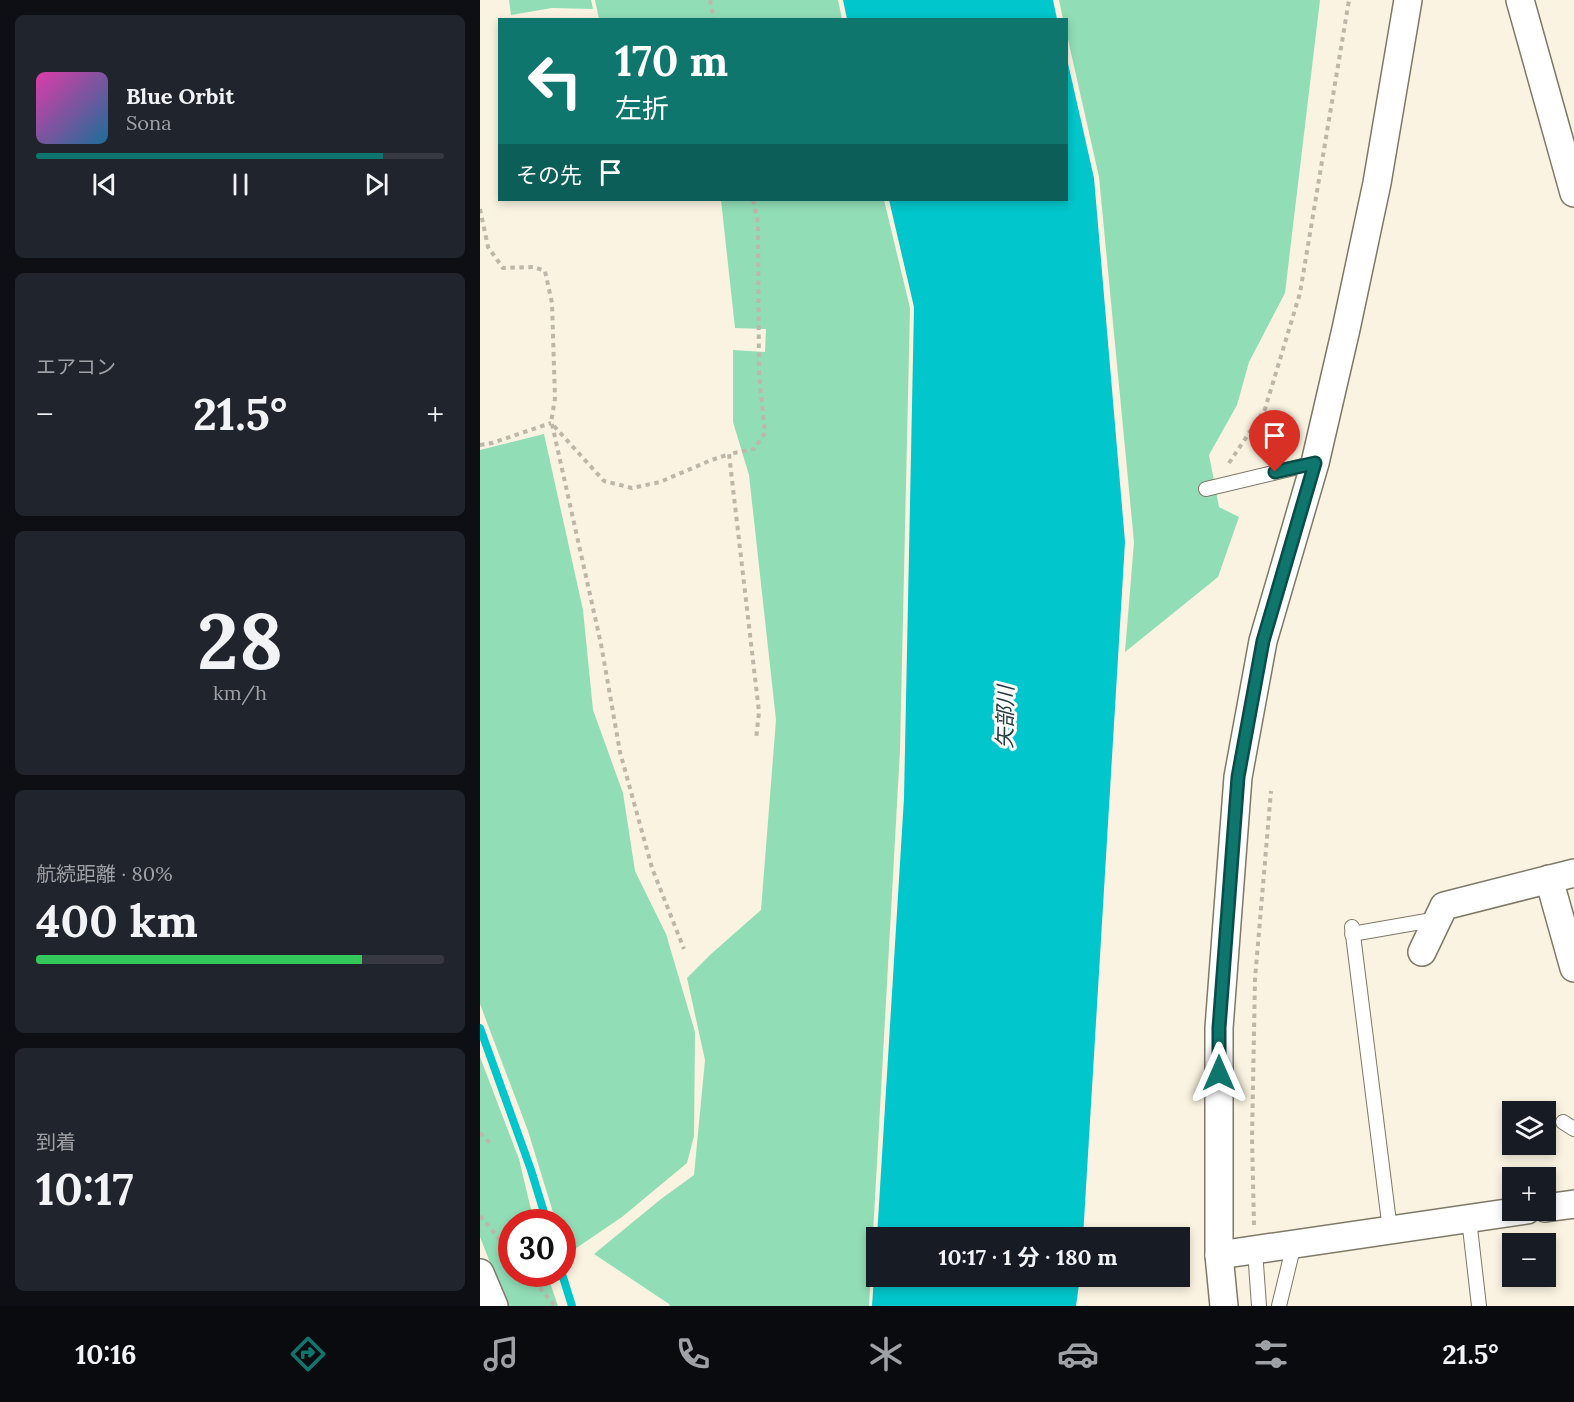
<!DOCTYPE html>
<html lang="ja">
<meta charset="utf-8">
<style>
:root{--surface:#171b24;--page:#20242c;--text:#f1f3f6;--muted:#9ea1a6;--line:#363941;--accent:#0f766e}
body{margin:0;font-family:Lora,"Noto Sans JP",serif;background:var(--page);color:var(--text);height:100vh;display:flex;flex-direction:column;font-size:22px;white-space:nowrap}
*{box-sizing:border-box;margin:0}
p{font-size:20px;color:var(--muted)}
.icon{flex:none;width:33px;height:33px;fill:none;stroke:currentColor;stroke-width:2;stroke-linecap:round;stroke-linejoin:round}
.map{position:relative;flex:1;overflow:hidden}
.details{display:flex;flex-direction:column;gap:15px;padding:15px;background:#0d0f14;width:480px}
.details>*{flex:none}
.guide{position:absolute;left:18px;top:18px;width:570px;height:183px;border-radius:0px;box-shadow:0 3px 9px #0003;background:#0f766e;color:#fff;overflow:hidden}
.tools{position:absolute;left:1022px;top:1101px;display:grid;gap:12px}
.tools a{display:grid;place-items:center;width:54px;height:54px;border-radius:0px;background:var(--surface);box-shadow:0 3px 9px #0003;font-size:30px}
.speed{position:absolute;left:18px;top:1209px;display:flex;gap:12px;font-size:30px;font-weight:700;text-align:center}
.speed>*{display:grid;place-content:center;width:78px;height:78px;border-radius:50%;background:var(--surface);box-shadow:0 3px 9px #0003;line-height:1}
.speed .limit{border:9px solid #d22;background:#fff;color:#111}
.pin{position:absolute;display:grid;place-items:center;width:51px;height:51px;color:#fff;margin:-62px -26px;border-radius:50% 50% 50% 0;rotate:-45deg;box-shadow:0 0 6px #0007}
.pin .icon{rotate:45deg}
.me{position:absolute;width:66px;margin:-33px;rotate:0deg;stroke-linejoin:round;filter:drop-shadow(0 0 4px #0008)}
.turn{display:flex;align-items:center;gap:21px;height:126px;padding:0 18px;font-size:27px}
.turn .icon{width:78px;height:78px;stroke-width:2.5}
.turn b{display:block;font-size:42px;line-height:51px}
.then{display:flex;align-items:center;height:57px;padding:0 18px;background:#0003;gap:12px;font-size:22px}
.big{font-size:45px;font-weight:700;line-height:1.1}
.details .tile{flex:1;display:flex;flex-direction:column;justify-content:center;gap:9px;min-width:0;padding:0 21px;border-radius:9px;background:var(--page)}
.details .dial{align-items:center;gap:0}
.dial b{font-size:78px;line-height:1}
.song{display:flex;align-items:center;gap:18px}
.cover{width:72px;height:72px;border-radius:9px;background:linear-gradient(135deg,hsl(320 70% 55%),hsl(200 70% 35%))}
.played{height:6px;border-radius:3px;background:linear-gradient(90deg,var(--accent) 85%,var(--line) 85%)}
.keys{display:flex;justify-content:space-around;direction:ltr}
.heat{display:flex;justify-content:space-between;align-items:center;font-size:33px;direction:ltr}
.charge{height:9px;border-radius:4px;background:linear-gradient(90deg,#34c759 80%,var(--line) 0)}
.trip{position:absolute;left:386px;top:1227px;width:324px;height:60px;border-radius:0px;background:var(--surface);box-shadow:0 3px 9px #0003;font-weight:700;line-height:60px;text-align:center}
.dock{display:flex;height:96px;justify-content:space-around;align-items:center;background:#090b0e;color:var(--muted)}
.dock .icon{width:42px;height:42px}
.dock .active{color:var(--accent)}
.dock b{font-size:27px;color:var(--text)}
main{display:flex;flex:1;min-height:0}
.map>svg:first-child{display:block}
.green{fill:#91ddb6}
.water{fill:#01c6cb}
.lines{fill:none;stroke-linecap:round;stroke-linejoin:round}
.stream{stroke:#01c6cb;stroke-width:8}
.service-casing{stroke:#7e7867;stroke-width:16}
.minor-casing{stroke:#7e7867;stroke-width:30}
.path{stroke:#bcb7a8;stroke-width:4;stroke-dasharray:4.5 4.5;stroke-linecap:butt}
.service{stroke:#fff;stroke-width:14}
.minor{stroke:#fff;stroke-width:27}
.route-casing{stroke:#0a4d48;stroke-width:15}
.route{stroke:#0f766e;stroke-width:10}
.labels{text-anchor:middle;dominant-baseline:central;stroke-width:6;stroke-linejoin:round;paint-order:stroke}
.water-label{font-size:21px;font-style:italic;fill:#233c3d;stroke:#fff}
</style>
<main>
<section class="details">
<div class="tile">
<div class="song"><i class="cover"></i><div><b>Blue Orbit</b><p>Sona</p></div></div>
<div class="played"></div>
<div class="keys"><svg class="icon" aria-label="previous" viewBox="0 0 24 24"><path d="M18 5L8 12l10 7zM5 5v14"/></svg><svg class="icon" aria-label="pause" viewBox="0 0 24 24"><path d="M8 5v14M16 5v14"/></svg><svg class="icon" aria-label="next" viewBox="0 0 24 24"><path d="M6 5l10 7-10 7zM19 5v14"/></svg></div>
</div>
<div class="tile"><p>エアコン</p>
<div class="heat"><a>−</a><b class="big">21.5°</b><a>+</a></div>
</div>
<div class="tile dial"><b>28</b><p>km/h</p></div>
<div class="tile"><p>航続距離 · 80%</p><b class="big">400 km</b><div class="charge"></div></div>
<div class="tile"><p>到着</p><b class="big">10:17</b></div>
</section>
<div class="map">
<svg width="1094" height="1306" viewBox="0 0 1094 1306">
<rect width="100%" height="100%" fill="#faf3e1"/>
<g class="green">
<path d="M 29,0 L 111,0 L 113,9 L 72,8 L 31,15 Z"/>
<path d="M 115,0 L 358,0 L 362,19 L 119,19 Z"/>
<path d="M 579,0 L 840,0 L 805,293 L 769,362 L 757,405 L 729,455 L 739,507 L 759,517 L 738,577 L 645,652 L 654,542 L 619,177 L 587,35 L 586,20 L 583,19 Z"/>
<path d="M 241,200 L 404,200 L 430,308 L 420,750 L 389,1306 L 190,1306 L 189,1304 L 114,1254 L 181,1199 L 214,1175 L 225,1060 L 207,978 L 231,954 L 281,910 L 296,720 L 269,475 L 253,422 L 253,350 L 285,352 L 286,329 L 255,328 Z"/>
<path d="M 64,434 L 103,610 L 113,710 L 143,793 L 155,871 L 186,934 L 215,1032 L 214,1136 L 207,1163 L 142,1217 L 86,1255 L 83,1242 L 82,1222 L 76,1222 L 48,1131 L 0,1004 L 0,450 Z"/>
<path d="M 0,1057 L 39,1159 L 54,1222 L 32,1222 L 32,1274 L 67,1274 L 78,1306 L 27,1306 L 0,1237 Z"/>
</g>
<g class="water">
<path d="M 363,0 L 573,0 L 577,19 L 367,19 Z"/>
<path d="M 587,59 L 614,178 L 645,542 L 603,1237 L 397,1237 L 424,798 L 434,307 L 409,200 L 586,200 Z"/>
<path d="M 396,1247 L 396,1276 L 600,1277 L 596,1306 L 392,1306 Z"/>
</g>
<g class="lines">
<g class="stream">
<path d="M 0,1028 L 51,1170 L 67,1222"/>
<path d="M 82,1274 L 92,1306"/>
</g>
<defs>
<g id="service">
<path d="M 726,489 L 835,463"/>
<path d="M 872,927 L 910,1230"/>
<path d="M 872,934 L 958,919"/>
<path d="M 1083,1122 L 1094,1129"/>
<path d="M 989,1219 L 999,1306"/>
<path d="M 775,1250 L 779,1306"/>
<path d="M 799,1306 L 814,1244"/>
</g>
<g id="minor">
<path d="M 1040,0 L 1094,193"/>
<path d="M 1069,879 L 1094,968"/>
<path d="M 942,952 L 964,906 L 1094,873"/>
<path d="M 1065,1208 L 1094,1204"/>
<path d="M 739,1255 L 1047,1210"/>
<path d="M 0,1273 L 14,1306"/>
<path d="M 744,1306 L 739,1255 L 739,1028 L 758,777 L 783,641 L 835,463 L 866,329 L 897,183 L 928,0"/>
</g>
</defs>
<use href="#service" class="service-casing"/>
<use href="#minor" class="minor-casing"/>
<g class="path">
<path d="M 230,0 L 234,20"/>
<path d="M 273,200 L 278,222 L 279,375 L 285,433 L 274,449 L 249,454 L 279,712 L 276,739"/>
<path d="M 0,209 L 8,247 L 23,268 L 54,267 L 65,271 L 72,303 L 75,398 L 71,423"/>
<path d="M 72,424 L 121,644 L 140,752 L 172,868 L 204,949"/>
<path d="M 74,426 L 124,481 L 152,488 L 180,482 L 229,461 L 249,454"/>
<path d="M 0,445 L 12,443 L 71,423"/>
<path d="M 749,463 L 785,409 L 820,293 L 869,0"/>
<path d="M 0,1133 L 11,1144"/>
<path d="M 0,1216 L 32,1254"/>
<path d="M 774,1225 L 772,1138 L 775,979 L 791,791"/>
<path d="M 48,1274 L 75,1306"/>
</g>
<use href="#service" class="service"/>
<use href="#minor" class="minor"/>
</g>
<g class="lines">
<defs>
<path id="route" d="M 739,1073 L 739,1028 L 758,777 L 783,641 L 835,463 L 795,472"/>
</defs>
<use href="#route" class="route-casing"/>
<use href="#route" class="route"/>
</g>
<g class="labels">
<g class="water-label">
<text transform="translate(525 717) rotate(-89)">矢部川</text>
</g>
</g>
</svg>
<div class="tools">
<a><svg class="icon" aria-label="layers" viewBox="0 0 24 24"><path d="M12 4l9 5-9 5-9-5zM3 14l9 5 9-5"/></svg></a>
<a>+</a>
<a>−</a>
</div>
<div class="speed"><div class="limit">30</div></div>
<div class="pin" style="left:795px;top:472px;background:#d93025"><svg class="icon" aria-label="arrive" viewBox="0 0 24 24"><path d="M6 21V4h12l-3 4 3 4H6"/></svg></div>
<svg class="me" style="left:739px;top:1073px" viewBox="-20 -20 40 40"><path d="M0-17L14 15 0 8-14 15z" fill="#0f766e" stroke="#fff" stroke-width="4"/></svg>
<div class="trip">10:17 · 1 分 · 180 m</div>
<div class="guide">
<div class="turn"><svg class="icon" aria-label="left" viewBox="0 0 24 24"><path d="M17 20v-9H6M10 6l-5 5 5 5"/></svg><div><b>170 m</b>左折</div></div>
<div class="then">その先<svg class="icon" aria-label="arrive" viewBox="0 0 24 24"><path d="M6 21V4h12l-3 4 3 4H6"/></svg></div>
</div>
</div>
</main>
<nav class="dock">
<b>10:16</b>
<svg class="icon active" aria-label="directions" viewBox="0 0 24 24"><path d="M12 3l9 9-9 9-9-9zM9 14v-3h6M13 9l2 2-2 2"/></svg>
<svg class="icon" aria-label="music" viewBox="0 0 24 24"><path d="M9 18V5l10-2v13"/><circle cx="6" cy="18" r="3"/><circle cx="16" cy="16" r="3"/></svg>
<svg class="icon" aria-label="phone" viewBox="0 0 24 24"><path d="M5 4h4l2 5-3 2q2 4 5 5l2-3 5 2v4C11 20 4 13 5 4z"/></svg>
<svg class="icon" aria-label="climate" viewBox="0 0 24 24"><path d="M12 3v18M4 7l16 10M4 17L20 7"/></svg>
<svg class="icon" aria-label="car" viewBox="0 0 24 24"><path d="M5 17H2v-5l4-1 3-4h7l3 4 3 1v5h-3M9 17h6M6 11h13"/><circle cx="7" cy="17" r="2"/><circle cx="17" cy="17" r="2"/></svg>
<svg class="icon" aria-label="filters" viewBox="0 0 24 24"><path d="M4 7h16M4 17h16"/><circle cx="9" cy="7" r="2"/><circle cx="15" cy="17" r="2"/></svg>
<b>21.5°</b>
</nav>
